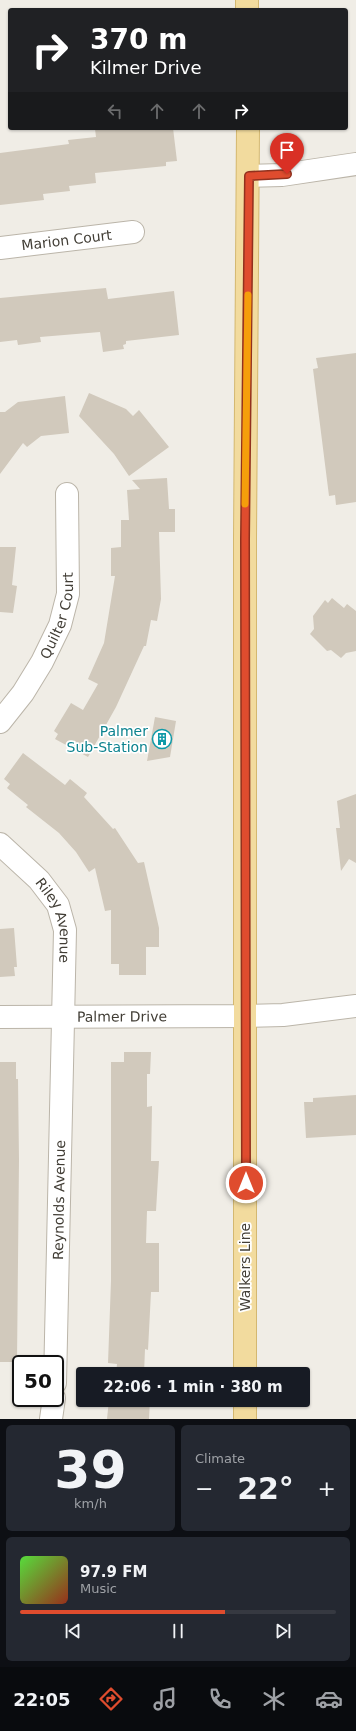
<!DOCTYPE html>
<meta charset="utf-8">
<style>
:root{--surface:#171b24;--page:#242831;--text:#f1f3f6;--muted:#9ea1a6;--line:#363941;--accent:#df4c2e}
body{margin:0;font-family:"DejaVu Sans",sans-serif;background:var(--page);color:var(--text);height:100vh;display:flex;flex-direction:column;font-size:15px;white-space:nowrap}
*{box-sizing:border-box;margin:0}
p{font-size:13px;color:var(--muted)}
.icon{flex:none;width:22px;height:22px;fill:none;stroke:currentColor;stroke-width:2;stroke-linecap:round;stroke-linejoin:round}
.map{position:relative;height:1419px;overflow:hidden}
.panel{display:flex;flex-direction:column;gap:6px;padding:6px;background:#0d0f14;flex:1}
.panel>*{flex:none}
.guide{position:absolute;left:8px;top:8px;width:340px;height:122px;border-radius:4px;box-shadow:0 1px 3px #0004;background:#202124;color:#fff;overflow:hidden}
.speed{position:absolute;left:12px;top:1355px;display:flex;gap:8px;font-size:20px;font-weight:700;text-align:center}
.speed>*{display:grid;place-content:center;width:52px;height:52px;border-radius:50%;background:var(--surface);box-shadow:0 1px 3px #0004;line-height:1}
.speed .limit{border:2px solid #111;border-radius:6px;background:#fff;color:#111}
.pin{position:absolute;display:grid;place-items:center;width:34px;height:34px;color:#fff;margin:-41px -17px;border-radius:50% 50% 50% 0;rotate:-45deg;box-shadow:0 0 4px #0007}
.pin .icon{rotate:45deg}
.me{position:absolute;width:44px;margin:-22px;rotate:0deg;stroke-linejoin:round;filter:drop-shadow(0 0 3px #0008)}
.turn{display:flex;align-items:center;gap:14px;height:84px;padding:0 16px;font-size:18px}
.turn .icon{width:52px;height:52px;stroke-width:2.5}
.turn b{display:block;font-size:28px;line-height:34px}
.lanes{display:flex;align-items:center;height:38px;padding:0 16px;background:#0003;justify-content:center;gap:20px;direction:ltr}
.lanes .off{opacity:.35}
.big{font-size:30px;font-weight:600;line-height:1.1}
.panel .tile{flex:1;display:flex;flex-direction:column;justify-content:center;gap:6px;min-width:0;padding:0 14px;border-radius:6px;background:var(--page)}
.panel .dial{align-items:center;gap:0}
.dial b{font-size:52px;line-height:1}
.song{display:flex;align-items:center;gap:12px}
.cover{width:48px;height:48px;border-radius:6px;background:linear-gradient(135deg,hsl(110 70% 55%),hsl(10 70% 35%))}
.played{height:4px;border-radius:2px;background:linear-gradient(90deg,var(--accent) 65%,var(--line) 65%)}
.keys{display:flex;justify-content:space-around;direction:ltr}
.heat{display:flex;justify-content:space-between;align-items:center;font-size:22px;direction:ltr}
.panel .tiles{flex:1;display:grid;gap:6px;grid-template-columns:1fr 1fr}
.tile:last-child{grid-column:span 2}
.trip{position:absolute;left:76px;top:1367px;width:234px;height:40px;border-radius:4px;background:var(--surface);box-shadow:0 1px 3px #0004;font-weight:600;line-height:40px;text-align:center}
.tab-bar{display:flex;height:64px;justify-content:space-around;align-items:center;background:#090b0e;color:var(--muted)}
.tab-bar .icon{width:28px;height:28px}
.tab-bar .active{color:var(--accent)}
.tab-bar b{font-size:18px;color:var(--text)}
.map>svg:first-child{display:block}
.building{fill:#d1c9bc}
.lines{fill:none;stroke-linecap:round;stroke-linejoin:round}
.minor-casing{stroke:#bbb5a9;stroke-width:24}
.major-casing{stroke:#d4b870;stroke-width:24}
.minor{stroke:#fff;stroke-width:22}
.major{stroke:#f2db9e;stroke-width:22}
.route-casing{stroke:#91311e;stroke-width:10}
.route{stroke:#df4c2e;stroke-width:7}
.slow{stroke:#f59e0b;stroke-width:7}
.labels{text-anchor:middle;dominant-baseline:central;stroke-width:3.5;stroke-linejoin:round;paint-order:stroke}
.street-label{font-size:14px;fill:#423e36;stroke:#fff}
.culture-label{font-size:14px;fill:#0d838f;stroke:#fff;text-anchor:end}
</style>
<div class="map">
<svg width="356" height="1419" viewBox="0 0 356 1419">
<rect width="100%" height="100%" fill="#f0ede6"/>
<g class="building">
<path d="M 102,128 L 173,128 L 177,161 L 166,162 L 166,166 L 95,173 L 96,183 L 69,186 L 70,191 L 43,194 L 44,200 L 0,205 L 0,153 L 69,144 L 68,140 L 96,137 L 95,129 Z"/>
<path d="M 106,288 L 108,299 L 174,291 L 179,335 L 126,341 L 126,344 L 123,345 L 124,349 L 103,352 L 100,332 L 40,337 L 41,342 L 18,345 L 17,340 L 0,342 L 0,298 Z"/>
<path d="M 356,353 L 356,502 L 336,505 L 335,495 L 329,496 L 313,369 L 318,368 L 316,358 Z"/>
<path d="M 89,393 L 126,409 L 133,416 L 139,410 L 169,447 L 129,476 L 114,454 L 79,416 Z"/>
<path d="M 65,396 L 69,433 L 41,436 L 27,447 L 23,443 L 0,474 L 0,412 L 5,412 L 18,402 Z"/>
<path d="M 167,478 L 169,509 L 175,509 L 175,532 L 159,532 L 161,599 L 157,621 L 151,620 L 146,646 L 144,646 L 116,707 L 88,757 L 55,739 L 58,734 L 54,731 L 71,703 L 83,710 L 98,684 L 88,679 L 104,643 L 115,576 L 111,576 L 111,548 L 121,547 L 121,520 L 129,520 L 127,490 L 140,489 L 132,480 Z"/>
<path d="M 0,547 L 16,547 L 12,585 L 17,586 L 13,613 L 0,612 Z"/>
<path d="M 332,598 L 344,608 L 347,604 L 356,611 L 356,651 L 346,653 L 341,658 L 331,650 L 327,651 L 310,634 L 314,629 L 313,616 L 325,600 L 328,603 Z"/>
<path d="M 155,717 L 176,721 L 170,757 L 147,761 Z"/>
<path d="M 23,753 L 65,785 L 70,779 L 87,793 L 84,797 L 113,829 L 115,828 L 138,863 L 144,862 L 159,928 L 159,947 L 146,947 L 146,975 L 119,975 L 119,964 L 111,964 L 111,910 L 105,911 L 95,868 L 89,872 L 76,852 L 59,833 L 26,807 L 28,805 L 7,788 L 10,784 L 4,779 Z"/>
<path d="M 356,794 L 356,863 L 349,859 L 341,871 L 336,828 L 340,828 L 337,801 Z"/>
<path d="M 14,928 L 17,967 L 14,967 L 15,976 L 0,977 L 0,929 Z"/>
<path d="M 124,1052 L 151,1052 L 150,1074 L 147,1074 L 147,1107 L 152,1106 L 151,1161 L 159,1161 L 156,1211 L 147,1211 L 146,1243 L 159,1243 L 159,1292 L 151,1292 L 148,1350 L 145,1349 L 144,1374 L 116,1374 L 117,1364 L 108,1363 L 111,1281 L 111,1062 L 124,1062 Z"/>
<path d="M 0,1062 L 16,1062 L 16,1079 L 18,1079 L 19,1160 L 17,1362 L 0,1362 Z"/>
<path d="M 356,1095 L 356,1135 L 306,1138 L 304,1102 L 313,1102 L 313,1098 Z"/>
<path d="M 109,1400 L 150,1400 L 149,1419 L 107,1419 Z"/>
</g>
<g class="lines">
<defs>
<g id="minor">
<path d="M 249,176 L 282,175 L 356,164"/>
<path id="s1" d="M 0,248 L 133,232"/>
<path id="s2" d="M 0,722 L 23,693 L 42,662 L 60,625 L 68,594 L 67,494"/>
<path id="s3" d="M 0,844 L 39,880 L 58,905 L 65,930 L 55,1383"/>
<path id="s4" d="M 0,1017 L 245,1016 L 283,1015 L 356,1006"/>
<path d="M 51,1419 L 54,1398"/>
</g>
<g id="major">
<path d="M 247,0 L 247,10"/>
<path d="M 245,1374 L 245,539 L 248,128"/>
<path d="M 245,1419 L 245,1400"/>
</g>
</defs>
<use href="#minor" class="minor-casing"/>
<use href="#major" class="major-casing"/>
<use href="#minor" class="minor"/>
<use href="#major" class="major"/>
</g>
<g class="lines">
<defs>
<path id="route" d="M 246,1183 L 245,539 L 249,176 L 287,174"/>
</defs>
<use href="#route" class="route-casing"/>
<use href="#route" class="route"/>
<path class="slow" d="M 245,504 L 248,295"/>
</g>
<defs>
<symbol id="building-ring" viewBox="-11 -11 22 22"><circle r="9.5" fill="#fff" stroke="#0f9aa8" stroke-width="1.5"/><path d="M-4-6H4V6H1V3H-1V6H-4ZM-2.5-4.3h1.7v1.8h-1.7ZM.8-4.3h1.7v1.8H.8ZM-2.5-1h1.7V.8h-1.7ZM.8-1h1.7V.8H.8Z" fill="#0f9aa8"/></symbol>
</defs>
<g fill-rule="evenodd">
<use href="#building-ring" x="151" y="728" width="22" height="22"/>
</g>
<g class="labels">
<g class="street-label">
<text stroke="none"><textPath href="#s1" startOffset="67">Marion Court</textPath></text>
<text stroke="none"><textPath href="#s2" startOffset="123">Quilter Court</textPath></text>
<text stroke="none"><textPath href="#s3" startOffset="98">Riley Avenue</textPath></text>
<text stroke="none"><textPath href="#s4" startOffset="122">Palmer Drive</textPath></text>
<text transform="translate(59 1200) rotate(-89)">Reynolds Avenue</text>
<text transform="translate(245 1267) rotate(-90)">Walkers Line</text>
</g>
<g class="culture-label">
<text x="148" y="731">Palmer<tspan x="148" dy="16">Sub-Station</tspan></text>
</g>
</g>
</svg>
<div class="speed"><div class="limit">50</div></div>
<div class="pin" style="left:287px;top:174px;background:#d93025"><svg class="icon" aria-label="arrive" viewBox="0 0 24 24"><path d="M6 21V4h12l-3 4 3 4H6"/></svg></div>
<svg class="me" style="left:246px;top:1183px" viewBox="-20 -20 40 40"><circle r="17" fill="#df4c2e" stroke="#fff" stroke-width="3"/><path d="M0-11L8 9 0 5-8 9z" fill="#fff"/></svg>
<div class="trip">22:06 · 1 min · 380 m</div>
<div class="guide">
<div class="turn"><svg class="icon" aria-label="right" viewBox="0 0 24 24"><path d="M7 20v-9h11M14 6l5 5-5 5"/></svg><div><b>370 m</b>Kilmer Drive</div></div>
<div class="lanes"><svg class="icon off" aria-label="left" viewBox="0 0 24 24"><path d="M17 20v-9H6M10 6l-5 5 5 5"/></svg><svg class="icon off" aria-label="ahead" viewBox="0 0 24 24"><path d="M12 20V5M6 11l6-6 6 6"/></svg><svg class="icon off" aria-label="ahead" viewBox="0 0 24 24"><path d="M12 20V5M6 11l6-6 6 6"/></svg><svg class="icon" aria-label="right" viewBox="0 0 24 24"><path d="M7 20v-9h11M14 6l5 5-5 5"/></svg></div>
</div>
</div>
<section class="panel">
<div class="tiles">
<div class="tile dial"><b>39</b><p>km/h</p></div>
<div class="tile"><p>Climate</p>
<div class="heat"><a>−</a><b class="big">22°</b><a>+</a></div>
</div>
<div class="tile">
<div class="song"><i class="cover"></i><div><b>97.9 FM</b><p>Music</p></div></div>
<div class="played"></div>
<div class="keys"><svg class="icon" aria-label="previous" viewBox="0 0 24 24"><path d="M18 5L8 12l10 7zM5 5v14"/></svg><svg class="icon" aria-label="pause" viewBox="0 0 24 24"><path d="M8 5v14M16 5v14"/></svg><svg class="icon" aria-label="next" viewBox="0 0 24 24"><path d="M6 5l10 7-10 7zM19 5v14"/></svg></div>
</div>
</div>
</section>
<nav class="tab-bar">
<b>22:05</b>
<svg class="icon active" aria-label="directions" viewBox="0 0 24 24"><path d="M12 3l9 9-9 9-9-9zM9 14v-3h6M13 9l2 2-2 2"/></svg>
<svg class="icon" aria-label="music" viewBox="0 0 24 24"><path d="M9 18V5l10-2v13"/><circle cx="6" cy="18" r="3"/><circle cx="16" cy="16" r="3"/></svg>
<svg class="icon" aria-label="phone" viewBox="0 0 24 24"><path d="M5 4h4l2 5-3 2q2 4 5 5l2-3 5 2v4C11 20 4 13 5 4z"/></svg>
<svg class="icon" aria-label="climate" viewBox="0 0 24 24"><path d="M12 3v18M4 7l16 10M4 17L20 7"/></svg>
<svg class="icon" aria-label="car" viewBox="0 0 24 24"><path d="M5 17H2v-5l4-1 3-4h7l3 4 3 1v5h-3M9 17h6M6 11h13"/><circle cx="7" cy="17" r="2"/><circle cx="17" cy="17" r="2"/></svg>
</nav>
